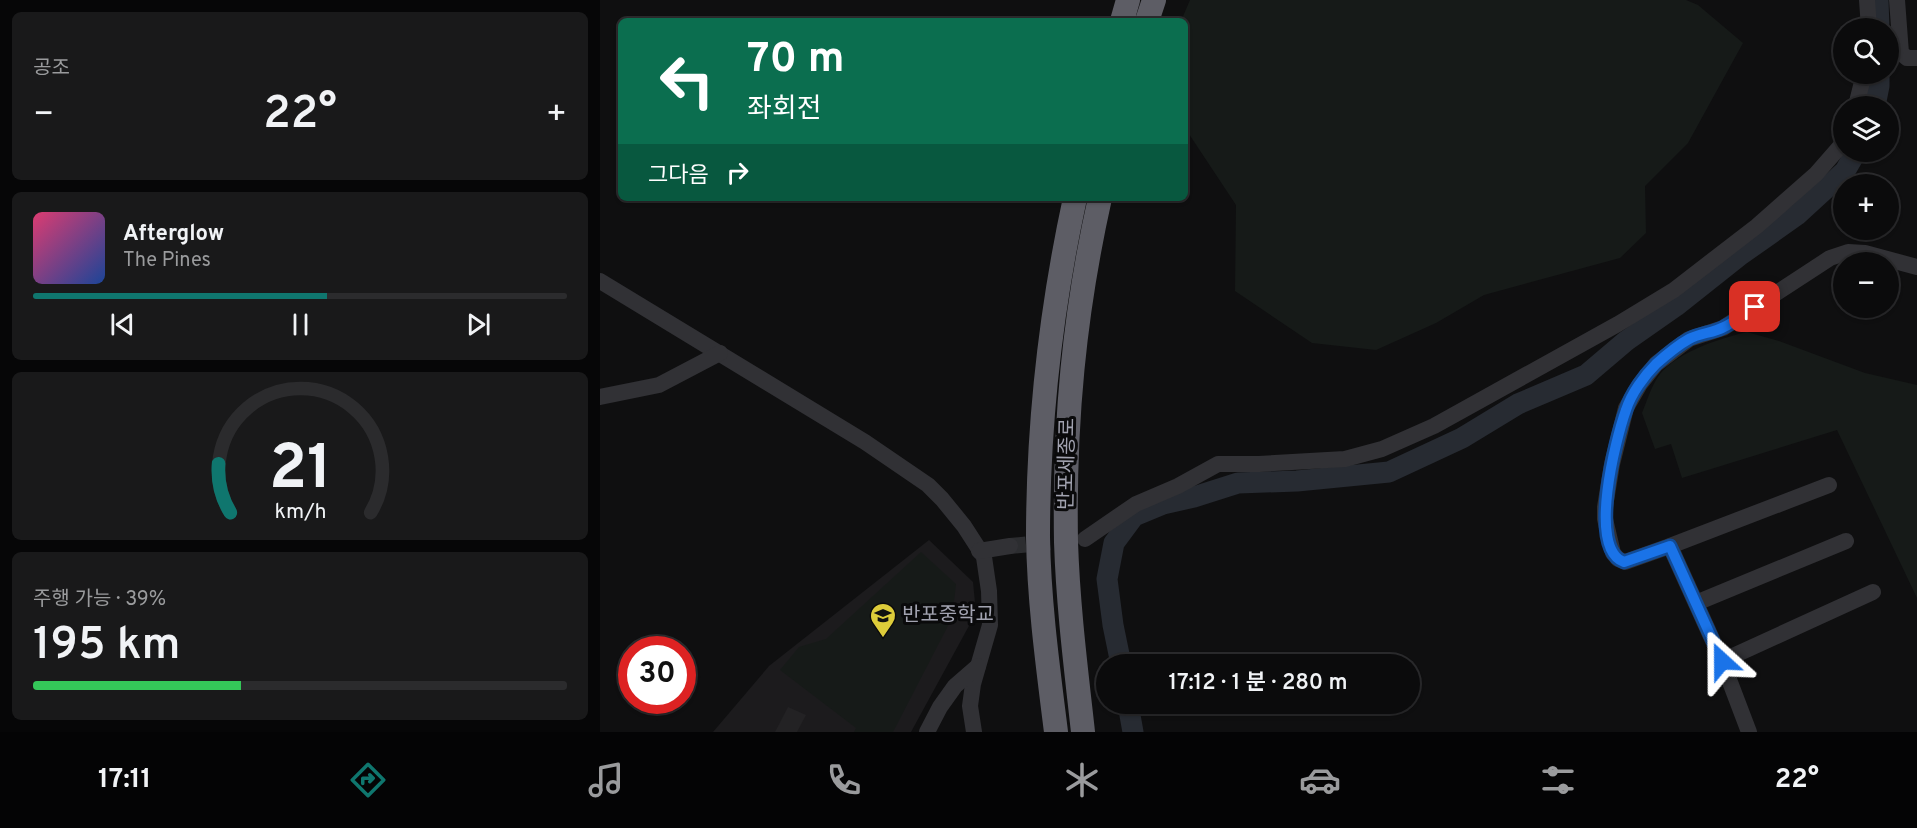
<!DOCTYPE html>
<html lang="ko">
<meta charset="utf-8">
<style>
:root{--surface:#0b0b0c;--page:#19191a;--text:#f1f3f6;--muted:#9a9b9d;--line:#2b2b2d;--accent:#0f766e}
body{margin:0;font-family:Overpass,"Noto Sans KR",sans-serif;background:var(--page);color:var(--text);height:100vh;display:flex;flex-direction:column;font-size:22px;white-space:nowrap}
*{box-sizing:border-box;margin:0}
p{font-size:20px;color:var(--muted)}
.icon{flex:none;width:33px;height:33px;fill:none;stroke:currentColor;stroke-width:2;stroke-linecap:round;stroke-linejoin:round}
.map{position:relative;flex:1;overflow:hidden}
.sheet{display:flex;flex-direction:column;gap:12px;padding:12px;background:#060607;width:600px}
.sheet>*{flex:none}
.banner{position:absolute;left:18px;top:18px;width:570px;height:183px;border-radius:9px;box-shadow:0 2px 4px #0004,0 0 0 2px var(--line);background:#0b6e4f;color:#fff;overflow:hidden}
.tools{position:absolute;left:1233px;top:18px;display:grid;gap:12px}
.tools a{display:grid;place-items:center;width:66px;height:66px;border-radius:50%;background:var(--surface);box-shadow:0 2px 4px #0004,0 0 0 2px var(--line);font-size:30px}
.speed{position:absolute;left:18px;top:636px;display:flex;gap:12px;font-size:30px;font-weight:700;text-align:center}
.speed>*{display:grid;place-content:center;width:78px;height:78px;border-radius:50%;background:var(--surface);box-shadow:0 2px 4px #0004,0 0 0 2px var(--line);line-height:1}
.speed .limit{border:9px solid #d22;background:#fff;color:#111}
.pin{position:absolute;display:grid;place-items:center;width:51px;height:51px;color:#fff;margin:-26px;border-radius:12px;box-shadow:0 3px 9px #0006}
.me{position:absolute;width:66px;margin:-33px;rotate:336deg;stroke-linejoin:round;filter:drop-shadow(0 0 4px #0008)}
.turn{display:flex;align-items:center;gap:21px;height:126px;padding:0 30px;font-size:27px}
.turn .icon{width:78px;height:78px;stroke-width:2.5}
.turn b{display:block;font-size:42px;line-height:51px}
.then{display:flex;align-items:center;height:57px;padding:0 30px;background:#0003;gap:12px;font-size:22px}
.big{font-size:45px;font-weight:600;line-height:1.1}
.sheet .widget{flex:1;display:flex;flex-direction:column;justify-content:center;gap:9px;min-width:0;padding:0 21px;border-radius:9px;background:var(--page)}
.sheet .dial{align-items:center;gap:0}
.dial svg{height:156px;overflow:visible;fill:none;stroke:var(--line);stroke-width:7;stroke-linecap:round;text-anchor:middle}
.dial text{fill:var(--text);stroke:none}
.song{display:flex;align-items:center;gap:18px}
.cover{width:72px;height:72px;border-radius:9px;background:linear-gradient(135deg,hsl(340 70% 55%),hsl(220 70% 35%))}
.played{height:6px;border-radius:3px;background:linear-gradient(90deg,var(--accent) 55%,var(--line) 55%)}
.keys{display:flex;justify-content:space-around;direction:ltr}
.heat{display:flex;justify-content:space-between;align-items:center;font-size:33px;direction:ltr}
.charge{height:9px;border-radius:4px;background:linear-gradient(90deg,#34c759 39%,var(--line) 0)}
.trip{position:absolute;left:496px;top:654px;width:324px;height:60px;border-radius:30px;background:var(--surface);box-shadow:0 2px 4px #0004,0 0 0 2px var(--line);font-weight:600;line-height:60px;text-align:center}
.tab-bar{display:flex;height:96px;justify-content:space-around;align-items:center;background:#040405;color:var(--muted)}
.tab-bar .icon{width:42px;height:42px}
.tab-bar .on{color:var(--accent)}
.tab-bar b{font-size:27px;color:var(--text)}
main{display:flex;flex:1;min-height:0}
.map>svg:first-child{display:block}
.built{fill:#1c1b1d}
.green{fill:#161a18}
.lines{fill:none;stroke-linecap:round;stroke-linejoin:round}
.river{stroke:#272b32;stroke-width:21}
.building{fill:#232224}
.minor-tunnel{stroke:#2c2d30;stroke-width:16;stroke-dasharray:16 8;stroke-linecap:butt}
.minor{stroke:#313135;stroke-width:16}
.highway{stroke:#5d5d65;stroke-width:24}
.route-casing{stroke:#114b97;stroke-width:15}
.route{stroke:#1a73e8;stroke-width:10}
.labels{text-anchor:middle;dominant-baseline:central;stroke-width:6;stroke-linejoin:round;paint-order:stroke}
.street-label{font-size:20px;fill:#a2a3b0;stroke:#0a0a0b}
.poi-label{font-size:20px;fill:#a2a3b0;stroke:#0a0a0b;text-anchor:start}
</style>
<main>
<section class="sheet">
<div class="widget"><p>공조</p>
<div class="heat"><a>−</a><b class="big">22°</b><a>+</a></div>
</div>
<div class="widget">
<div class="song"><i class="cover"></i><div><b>Afterglow</b><p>The Pines</p></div></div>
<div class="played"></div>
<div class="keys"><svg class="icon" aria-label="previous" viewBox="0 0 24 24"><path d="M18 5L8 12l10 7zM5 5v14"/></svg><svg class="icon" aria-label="pause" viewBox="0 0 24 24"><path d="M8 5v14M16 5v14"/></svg><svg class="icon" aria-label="next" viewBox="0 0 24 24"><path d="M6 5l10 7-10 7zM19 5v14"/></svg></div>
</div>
<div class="widget dial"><svg viewBox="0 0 100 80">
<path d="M14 69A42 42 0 1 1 86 69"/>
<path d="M14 69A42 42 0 0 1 8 44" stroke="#0f766e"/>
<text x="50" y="56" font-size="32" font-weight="700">21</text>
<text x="50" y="72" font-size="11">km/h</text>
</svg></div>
<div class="widget"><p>주행 가능 · 39%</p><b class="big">195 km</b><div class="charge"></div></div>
</section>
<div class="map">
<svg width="1317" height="732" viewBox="0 0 1317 732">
<rect width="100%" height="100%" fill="#0f0f10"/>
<path class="built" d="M 329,540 L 373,582 L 376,613 L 311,732 L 113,732 L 169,666 Z"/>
<g class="green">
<path d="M 590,0 L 1086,0 L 1098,5 L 1143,43 L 1088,143 L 1045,186 L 1046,233 L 1020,258 L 884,295 L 836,323 L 776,350 L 712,343 L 635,291 L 636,205 L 585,128 L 585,21 L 581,21 Z"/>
<path d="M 1147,332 L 1179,341 L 1265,373 L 1317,385 L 1317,598 L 1237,430 L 1082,478 L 1071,444 L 1055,449 L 1042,413 C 1047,401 1052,384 1060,374 C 1079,351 1119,339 1147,332 Z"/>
<path d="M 321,552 L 356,584 L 352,618 L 293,732 L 254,732 L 256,728 L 180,670 L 199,647 L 226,639 Z"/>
</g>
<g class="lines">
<g class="river">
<path d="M 1278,0 L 1279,28"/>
<path d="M 1275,106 L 1279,86 L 1279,74"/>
<path d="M 521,664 L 513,625 L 507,579 L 514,543 L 534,516 L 563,504 L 594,497 L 638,483 L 697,481 L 789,472 L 862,438 L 918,404 L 986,375 L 1026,341 L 1076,306 L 1139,256 L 1197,215 L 1245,171 L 1256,152"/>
<path d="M 528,704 L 533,732"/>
</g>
</g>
<path class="building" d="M 188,707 L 206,715 L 197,732 L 175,732 Z"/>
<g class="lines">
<path class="minor-tunnel" d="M 410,546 L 475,540"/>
<g class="minor">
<path d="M 1267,0 L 1269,28"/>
<path d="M 1297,0 L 1301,53 L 1307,58 L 1317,58"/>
<path d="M 1256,106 L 1264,74"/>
<path d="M 0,281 L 265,442 L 328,485 L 342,499 L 364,526 L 384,557 L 389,591 L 390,625 L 373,684 L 370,706 L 374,732"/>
<path d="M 0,397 L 59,385 L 120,353"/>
<path d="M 1229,485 L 1070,546 L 1025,562 L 1018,559 L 1013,553 L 1005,519 L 1005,507 L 1012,464 L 1026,408 L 1040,384 L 1056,364 L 1089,339 L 1123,328 L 1230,258 L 1248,252 L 1265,253 L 1317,267"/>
<path d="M 485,539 L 536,504 L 578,486 L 618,464 L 659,464 L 745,459 L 782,449 L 834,426 L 1018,324 L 1074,290 L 1157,226 L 1216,174 L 1244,142"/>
<path d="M 1070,546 L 1122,661 L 1149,732"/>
<path d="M 379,551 L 410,546"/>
<path d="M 1096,603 L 1246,541"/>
<path d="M 1122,661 L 1273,592"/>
<path d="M 327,732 L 340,707 L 355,686 L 378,666"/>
</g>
<g class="highway">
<path d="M 522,21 L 528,0"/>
<path d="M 547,21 L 554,0"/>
<path d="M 456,732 C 448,668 439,602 438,537 C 438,424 451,309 475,198"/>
<path d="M 483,732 C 476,669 468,605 466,542 C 464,423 474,314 500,198"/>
</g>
</g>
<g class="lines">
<defs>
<path id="route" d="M 1122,661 L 1070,546 L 1024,562 C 987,549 1016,438 1026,410 C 1031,394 1044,376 1056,364 C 1065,356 1078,345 1089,339 C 1100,333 1113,333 1124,327 C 1134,322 1144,314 1155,307"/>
</defs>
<use href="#route" class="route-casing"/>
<use href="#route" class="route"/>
</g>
<defs>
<symbol id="school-pin" viewBox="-11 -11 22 30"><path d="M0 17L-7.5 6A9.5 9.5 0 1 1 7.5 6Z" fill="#ddcc3a" stroke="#0a0a0b"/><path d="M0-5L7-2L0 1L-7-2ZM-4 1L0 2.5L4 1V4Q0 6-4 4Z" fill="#111"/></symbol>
</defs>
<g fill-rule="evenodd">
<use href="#school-pin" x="268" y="601" width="30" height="40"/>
</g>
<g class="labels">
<g class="street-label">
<text transform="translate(468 464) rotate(-89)">반포세종로</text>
</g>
<g class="poi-label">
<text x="302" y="616">반포중학교</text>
</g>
</g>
</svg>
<div class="tools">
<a><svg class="icon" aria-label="search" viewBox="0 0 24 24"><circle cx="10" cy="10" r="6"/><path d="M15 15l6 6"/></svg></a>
<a><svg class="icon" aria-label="layers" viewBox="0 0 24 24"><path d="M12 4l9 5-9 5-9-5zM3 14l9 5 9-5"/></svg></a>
<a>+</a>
<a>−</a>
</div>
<div class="speed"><div class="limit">30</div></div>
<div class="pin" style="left:1155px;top:307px;background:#d93025"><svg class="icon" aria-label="arrive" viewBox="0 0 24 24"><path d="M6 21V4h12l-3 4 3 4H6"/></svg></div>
<svg class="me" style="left:1122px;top:661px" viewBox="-20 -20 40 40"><path d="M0-17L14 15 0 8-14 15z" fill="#1a73e8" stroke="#fff" stroke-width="4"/></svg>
<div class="trip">17:12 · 1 분 · 280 m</div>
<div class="banner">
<div class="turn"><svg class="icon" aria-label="left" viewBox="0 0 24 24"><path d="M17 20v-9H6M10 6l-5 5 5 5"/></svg><div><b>70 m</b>좌회전</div></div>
<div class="then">그다음<svg class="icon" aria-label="right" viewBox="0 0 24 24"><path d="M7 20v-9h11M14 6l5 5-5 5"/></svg></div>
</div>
</div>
</main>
<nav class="tab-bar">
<b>17:11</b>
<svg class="icon on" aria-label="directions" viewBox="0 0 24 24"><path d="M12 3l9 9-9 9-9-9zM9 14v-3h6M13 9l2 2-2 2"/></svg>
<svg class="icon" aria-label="music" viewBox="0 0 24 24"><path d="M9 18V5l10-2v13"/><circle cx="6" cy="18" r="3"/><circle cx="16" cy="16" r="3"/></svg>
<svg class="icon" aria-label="phone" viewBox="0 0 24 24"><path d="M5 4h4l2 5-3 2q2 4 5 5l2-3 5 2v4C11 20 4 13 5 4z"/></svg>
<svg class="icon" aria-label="climate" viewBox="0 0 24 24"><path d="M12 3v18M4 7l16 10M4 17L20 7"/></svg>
<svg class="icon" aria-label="car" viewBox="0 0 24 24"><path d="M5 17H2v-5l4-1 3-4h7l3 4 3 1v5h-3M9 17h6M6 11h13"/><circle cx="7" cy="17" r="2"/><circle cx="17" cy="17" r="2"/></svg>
<svg class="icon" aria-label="filters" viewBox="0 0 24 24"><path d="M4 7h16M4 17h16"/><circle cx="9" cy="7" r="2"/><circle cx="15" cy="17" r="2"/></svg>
<b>22°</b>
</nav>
